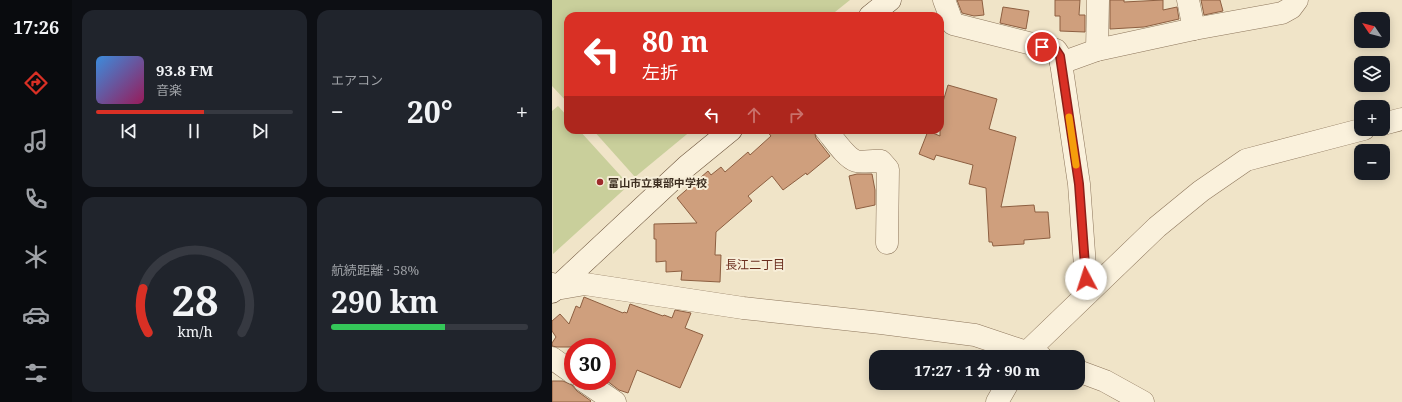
<!DOCTYPE html>
<html lang="ja">
<meta charset="utf-8">
<style>
:root{--surface:#171b24;--page:#20242c;--text:#f1f3f6;--muted:#9ea1a6;--line:#363941;--accent:#d93025}
body{margin:0;font-family:"Noto Serif","Noto Sans JP",serif;background:var(--page);color:var(--text);height:100vh;display:flex;flex-direction:column;font-size:15px;white-space:nowrap}
*{box-sizing:border-box;margin:0}
p{font-size:13px;color:var(--muted)}
.icon{flex:none;width:22px;height:22px;fill:none;stroke:currentColor;stroke-width:2;stroke-linecap:round;stroke-linejoin:round}
.map{position:relative;flex:1;overflow:hidden}
.panel{display:flex;flex-direction:column;gap:10px;padding:10px;background:#0d0f14;width:480px}
.panel>*{flex:none}
.top-card{position:absolute;left:12px;top:12px;width:380px;height:122px;border-radius:12px;box-shadow:0 2px 10px #0003;background:#d93025;color:#fff;overflow:hidden}
.needle{width:26px;rotate:305deg}
.buttons{position:absolute;left:802px;top:12px;display:grid;gap:8px}
.buttons a{display:grid;place-items:center;width:36px;height:36px;border-radius:8px;background:var(--surface);box-shadow:0 2px 10px #0003;font-size:20px}
.speed{position:absolute;left:12px;top:338px;display:flex;gap:8px;font-size:20px;font-weight:700;text-align:center}
.speed>*{display:grid;place-content:center;width:52px;height:52px;border-radius:50%;background:var(--surface);box-shadow:0 2px 10px #0003;line-height:1}
.speed .limit{border:6px solid #d22;background:#fff;color:#111}
.pin{position:absolute;display:grid;place-items:center;width:34px;height:34px;color:#fff;margin:-17px;border:2px solid #fff;border-radius:50%;box-shadow:0 1px 4px #0007}
.me{position:absolute;width:44px;margin:-22px;rotate:355deg;stroke-linejoin:round;filter:drop-shadow(0 0 3px #0008)}
.turn{display:flex;align-items:center;gap:14px;height:84px;padding:0 12px;font-size:18px}
.turn .icon{width:52px;height:52px;stroke-width:2.5}
.turn b{display:block;font-size:28px;line-height:34px}
.lanes{display:flex;align-items:center;height:38px;padding:0 12px;background:#0003;justify-content:center;gap:20px;direction:ltr}
.lanes .off{opacity:.35}
.big{font-size:30px;font-weight:700;line-height:1.1}
.panel .tile{flex:1;display:flex;flex-direction:column;justify-content:center;gap:6px;min-width:0;padding:0 14px;border-radius:12px;background:var(--page)}
.panel .dial{align-items:center;gap:0}
.dial svg{height:104px;overflow:visible;fill:none;stroke:var(--line);stroke-width:7;stroke-linecap:round;text-anchor:middle}
.dial text{fill:var(--text);stroke:none}
.song{display:flex;align-items:center;gap:12px}
.cover{width:48px;height:48px;border-radius:6px;background:linear-gradient(135deg,hsl(210 70% 55%),hsl(330 70% 35%))}
.played{height:4px;border-radius:2px;background:linear-gradient(90deg,var(--accent) 55%,var(--line) 55%)}
.keys{display:flex;justify-content:space-around;direction:ltr}
.heat{display:flex;justify-content:space-between;align-items:center;font-size:22px;direction:ltr}
.charge{height:6px;border-radius:3px;background:linear-gradient(90deg,#34c759 58%,var(--line) 0)}
.panel .tiles{flex:1;display:grid;gap:10px;grid-template-columns:repeat(2,1fr)}
.trip{position:absolute;left:317px;top:350px;width:216px;height:40px;border-radius:12px;background:var(--surface);box-shadow:0 2px 10px #0003;font-weight:700;line-height:40px;text-align:center}
main{display:flex;flex:1;min-height:0}
.menu{display:flex;flex-direction:column;width:72px;justify-content:space-around;align-items:center;background:#090b0e;color:var(--muted)}
.menu .icon{width:28px;height:28px}
.menu .current{color:var(--accent)}
.menu b{font-size:18px;color:var(--text)}
.map>svg:first-child{display:block}
.green{fill:#c9cf9b}
.building{fill:#cf9f7d;stroke:#8d5f41}
.lines{fill:none;stroke-linecap:round;stroke-linejoin:round}
.street-casing{stroke:#8d765c;stroke-width:23}
.secondary-casing{stroke:#6f573f;stroke-width:23}
.street{stroke:#faf1dc;stroke-width:22}
.secondary{stroke:#faf1dc;stroke-width:22}
.route-casing{stroke:#8d1f18;stroke-width:10}
.route{stroke:#d93025;stroke-width:7}
.slow{stroke:#f59e0b;stroke-width:7}
.poi-dot{fill:#9e2a2b;stroke:#f7eed8;stroke-width:1.5}
.labels{text-anchor:middle;dominant-baseline:central;stroke-width:4;stroke-linejoin:round;paint-order:stroke}
.poi-label{font-size:11px;font-weight:bold;fill:#3d2e20;stroke:#f7eed8;text-anchor:start}
.neighbourhood-label{font-size:12px;fill:#6b2e1e;stroke:#f7eed8}
</style>
<main>
<nav class="menu">
<b>17:26</b>
<svg class="icon current" aria-label="directions" viewBox="0 0 24 24"><path d="M12 3l9 9-9 9-9-9zM9 14v-3h6M13 9l2 2-2 2"/></svg>
<svg class="icon" aria-label="music" viewBox="0 0 24 24"><path d="M9 18V5l10-2v13"/><circle cx="6" cy="18" r="3"/><circle cx="16" cy="16" r="3"/></svg>
<svg class="icon" aria-label="phone" viewBox="0 0 24 24"><path d="M5 4h4l2 5-3 2q2 4 5 5l2-3 5 2v4C11 20 4 13 5 4z"/></svg>
<svg class="icon" aria-label="climate" viewBox="0 0 24 24"><path d="M12 3v18M4 7l16 10M4 17L20 7"/></svg>
<svg class="icon" aria-label="car" viewBox="0 0 24 24"><path d="M5 17H2v-5l4-1 3-4h7l3 4 3 1v5h-3M9 17h6M6 11h13"/><circle cx="7" cy="17" r="2"/><circle cx="17" cy="17" r="2"/></svg>
<svg class="icon" aria-label="filters" viewBox="0 0 24 24"><path d="M4 7h16M4 17h16"/><circle cx="9" cy="7" r="2"/><circle cx="15" cy="17" r="2"/></svg>
</nav>
<section class="panel">
<div class="tiles">
<div class="tile">
<div class="song"><i class="cover"></i><div><b>93.8 FM</b><p>音楽</p></div></div>
<div class="played"></div>
<div class="keys"><svg class="icon" aria-label="previous" viewBox="0 0 24 24"><path d="M18 5L8 12l10 7zM5 5v14"/></svg><svg class="icon" aria-label="pause" viewBox="0 0 24 24"><path d="M8 5v14M16 5v14"/></svg><svg class="icon" aria-label="next" viewBox="0 0 24 24"><path d="M6 5l10 7-10 7zM19 5v14"/></svg></div>
</div>
<div class="tile"><p>エアコン</p>
<div class="heat"><a>−</a><b class="big">20°</b><a>+</a></div>
</div>
<div class="tile dial"><svg viewBox="0 0 100 80">
<path d="M14 69A42 42 0 1 1 86 69"/>
<path d="M14 69A42 42 0 0 1 10 35" stroke="#d93025"/>
<text x="50" y="56" font-size="32" font-weight="700">28</text>
<text x="50" y="72" font-size="11">km/h</text>
</svg></div>
<div class="tile"><p>航続距離 · 58%</p><b class="big">290 km</b><div class="charge"></div></div>
</div>
</section>
<div class="map">
<svg width="850" height="402" viewBox="0 0 850 402">
<rect width="100%" height="100%" fill="#f0e4c8"/>
<g class="green">
<path d="M 0,0 L 298,0 L 278,16 L 16,16 L 16,103 L 0,86 Z"/>
<path d="M 6,106 L 16,117 L 16,130 L 27,130 L 77,185 L 1,254 L 0,111 Z"/>
<path d="M 41,130 L 140,130 L 83,177 Z"/>
</g>
<g class="building">
<path d="M 405,0 L 430,0 L 432,15 L 422,16 L 410,13 Z"/>
<path d="M 503,0 L 528,0 L 527,15 L 533,15 L 533,32 L 508,31 L 508,16 L 503,16 Z"/>
<path d="M 558,0 L 572,0 L 572,2 L 611,0 L 611,10 L 625,7 L 627,19 L 592,27 L 558,29 Z"/>
<path d="M 649,0 L 668,0 L 671,11 L 652,15 Z"/>
<path d="M 451,7 L 477,11 L 474,29 L 448,23 Z"/>
<path d="M 396,85 L 445,99 L 437,129 L 464,137 L 449,207 L 482,205 L 483,212 L 496,212 L 498,238 L 472,240 L 472,244 L 441,246 L 440,242 L 437,242 L 434,188 L 417,184 L 421,165 L 384,155 L 382,160 L 367,154 L 376,131 L 388,136 L 388,104 L 390,105 Z"/>
<path d="M 214,130 L 262,130 L 264,138 L 278,156 L 255,175 L 254,173 L 231,190 L 220,176 L 196,196 L 200,201 L 164,232 L 163,255 L 169,255 L 168,282 L 129,280 L 130,271 L 114,272 L 114,261 L 104,262 L 104,239 L 102,239 L 102,224 L 145,223 L 125,198 L 156,171 L 159,175 L 169,167 L 173,172 L 196,152 L 198,155 L 219,136 Z"/>
<path d="M 305,174 L 320,174 L 323,190 L 323,205 L 304,209 L 297,176 Z"/>
<path d="M 32,297 L 71,313 L 72,312 L 75,313 L 78,304 L 111,316 L 112,315 L 120,318 L 123,310 L 139,313 L 133,328 L 151,335 L 128,388 L 85,370 L 76,393 L 67,390 L 55,381 L 55,347 L 5,347 L 0,346 L 0,343 L 4,337 L 0,331 L 0,321 L 8,314 L 17,324 L 24,306 L 28,308 Z"/>
<path d="M 0,381 L 11,381 L 20,385 L 25,391 L 39,401 L 38,402 L 0,402 Z"/>
</g>
<g class="lines">
<defs>
<g id="street">
<path d="M 392,0 L 401,24 L 504,50 L 508,56 L 527,184 L 535,294"/>
<path d="M 636,0 L 642,29"/>
<path d="M 545,50 L 546,0"/>
<path d="M 509,63 L 545,50 L 642,29 L 730,13 L 739,8 L 745,0"/>
<path d="M 831,124 L 850,119"/>
<path d="M 274,130 C 281,138 294,158 304,161 C 311,163 321,160 329,161 L 336,169 L 335,243"/>
<path d="M 0,284 L 4,289 L 33,284 L 191,308 L 329,323 L 423,335 L 489,357"/>
<path d="M 472,357 L 475,352 L 605,227 L 649,191 L 694,160 L 812,129"/>
<path d="M 0,358 L 21,373"/>
<path d="M 526,371 L 553,381 L 591,402"/>
<path d="M 32,381 L 63,402"/>
<path d="M 445,402 L 456,383"/>
</g>
<g id="secondary">
<path d="M 318,16 L 338,0"/>
<path d="M 0,292 L 135,166 L 179,130"/>
</g>
</defs>
<use href="#street" class="street-casing"/>
<use href="#secondary" class="secondary-casing"/>
<use href="#street" class="street"/>
<use href="#secondary" class="secondary"/>
</g>
<g class="lines">
<defs>
<path id="route" d="M 490,47 L 504,50 L 508,56 L 527,184 L 534,279"/>
</defs>
<use href="#route" class="route-casing"/>
<use href="#route" class="route"/>
<path class="slow" d="M 517,117 L 524,165"/>
</g>
<circle class="poi-dot" cx="48" cy="182" r="4"/>
<g class="labels">
<g class="poi-label">
<text x="56" y="182">富山市立東部中学校</text>
</g>
<g class="neighbourhood-label">
<text x="203" y="264">長江二丁目</text>
</g>
</g>
</svg>
<div class="buttons">
<a><svg class="needle" viewBox="-14 -14 28 28"><path d="M0-13l5 13h-10z" fill="#e53935"/><path d="M0 13l5-13h-10z" fill="#9ea1a6"/></svg></a>
<a><svg class="icon" aria-label="layers" viewBox="0 0 24 24"><path d="M12 4l9 5-9 5-9-5zM3 14l9 5 9-5"/></svg></a>
<a>+</a>
<a>−</a>
</div>
<div class="speed"><div class="limit">30</div></div>
<div class="pin" style="left:490px;top:47px;background:#d93025"><svg class="icon" aria-label="arrive" viewBox="0 0 24 24"><path d="M6 21V4h12l-3 4 3 4H6"/></svg></div>
<svg class="me" style="left:534px;top:279px" viewBox="-20 -20 40 40"><circle r="19" fill="#fff"/><path d="M0-13L10 11 0 6-10 11z" fill="#d93025"/></svg>
<div class="trip">17:27 · 1 分 · 90 m</div>
<div class="top-card">
<div class="turn"><svg class="icon" aria-label="left" viewBox="0 0 24 24"><path d="M17 20v-9H6M10 6l-5 5 5 5"/></svg><div><b>80 m</b>左折</div></div>
<div class="lanes"><svg class="icon" aria-label="left" viewBox="0 0 24 24"><path d="M17 20v-9H6M10 6l-5 5 5 5"/></svg><svg class="icon off" aria-label="ahead" viewBox="0 0 24 24"><path d="M12 20V5M6 11l6-6 6 6"/></svg><svg class="icon off" aria-label="right" viewBox="0 0 24 24"><path d="M7 20v-9h11M14 6l5 5-5 5"/></svg></div>
</div>
</div>
</main>
